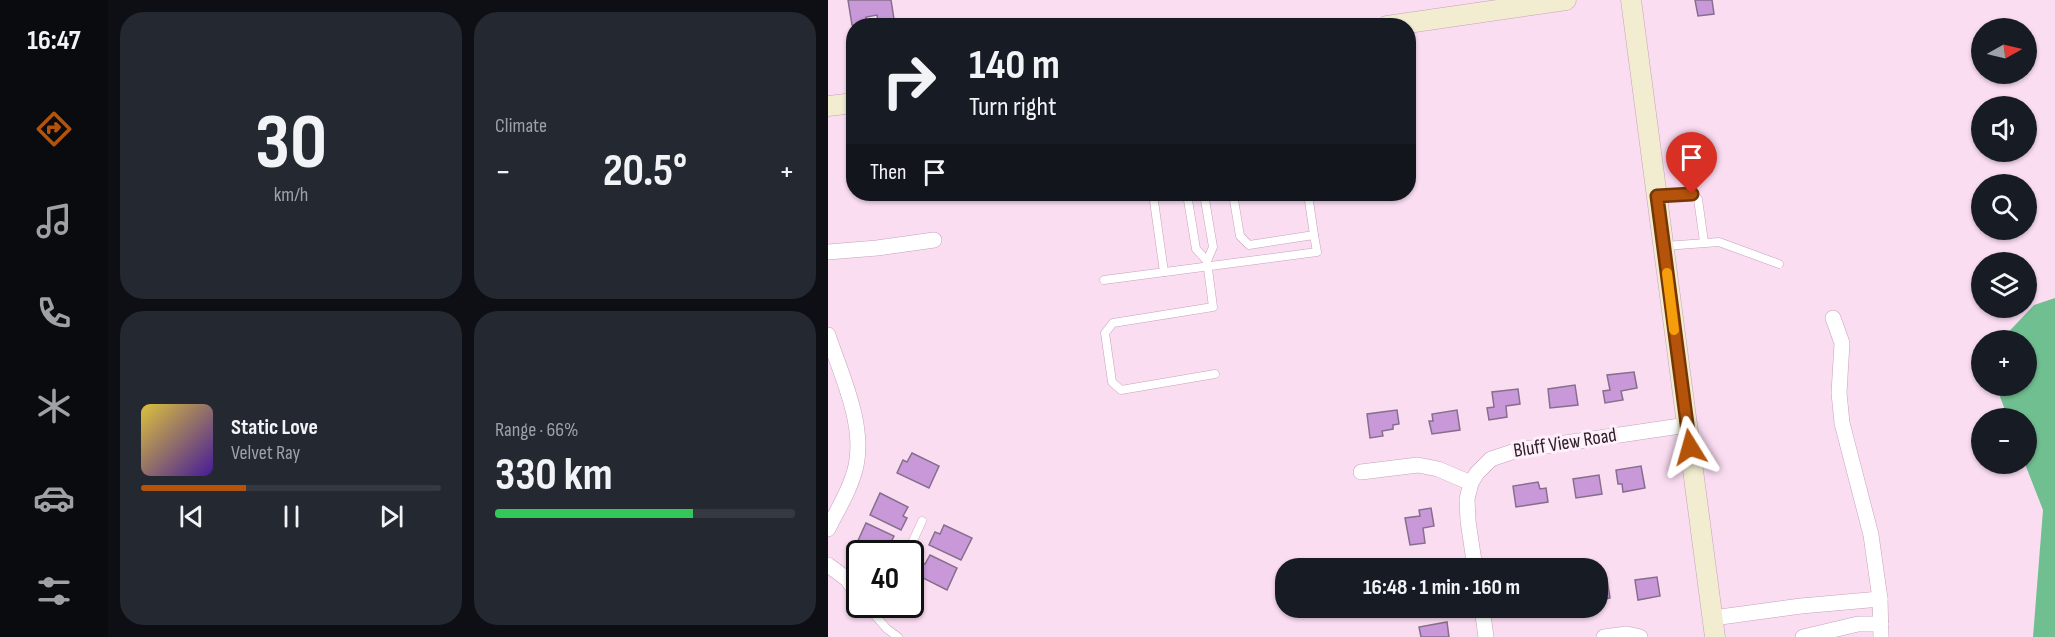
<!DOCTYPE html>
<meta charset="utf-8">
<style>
:root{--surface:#171b24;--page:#242831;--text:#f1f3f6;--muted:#9ea1a6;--line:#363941;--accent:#b45309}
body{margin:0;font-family:"Sofia Sans Condensed",sans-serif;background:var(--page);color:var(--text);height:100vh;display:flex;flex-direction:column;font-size:22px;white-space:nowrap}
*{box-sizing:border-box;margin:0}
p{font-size:20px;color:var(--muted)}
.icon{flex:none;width:33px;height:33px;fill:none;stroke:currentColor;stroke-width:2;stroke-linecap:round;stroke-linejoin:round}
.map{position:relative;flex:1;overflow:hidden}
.panel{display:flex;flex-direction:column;gap:12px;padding:12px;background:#0d0f14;width:720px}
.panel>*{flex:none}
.top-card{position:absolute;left:18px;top:18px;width:570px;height:183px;border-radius:24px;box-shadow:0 2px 4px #0004;background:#171b24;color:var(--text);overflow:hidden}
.needle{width:39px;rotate:82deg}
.fabs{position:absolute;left:1143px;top:18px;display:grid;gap:12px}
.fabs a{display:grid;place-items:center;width:66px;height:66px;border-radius:50%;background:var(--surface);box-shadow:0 2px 4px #0004;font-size:30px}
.speed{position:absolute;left:18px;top:540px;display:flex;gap:12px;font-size:30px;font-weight:700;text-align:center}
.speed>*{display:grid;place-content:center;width:78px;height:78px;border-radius:50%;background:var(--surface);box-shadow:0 2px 4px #0004;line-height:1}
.speed .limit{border:3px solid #111;border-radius:9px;background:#fff;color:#111}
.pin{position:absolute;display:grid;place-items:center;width:51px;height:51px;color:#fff;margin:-62px -26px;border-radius:50% 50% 50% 0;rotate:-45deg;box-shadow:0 0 6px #0007}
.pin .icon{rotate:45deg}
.me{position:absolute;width:66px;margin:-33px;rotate:352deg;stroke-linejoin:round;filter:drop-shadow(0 0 4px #0008)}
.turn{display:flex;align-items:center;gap:21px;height:126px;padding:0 24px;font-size:27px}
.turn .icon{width:78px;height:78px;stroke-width:2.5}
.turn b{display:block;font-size:42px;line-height:51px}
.then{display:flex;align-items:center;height:57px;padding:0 24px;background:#0003;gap:12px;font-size:22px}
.big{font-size:45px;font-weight:700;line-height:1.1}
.panel .widget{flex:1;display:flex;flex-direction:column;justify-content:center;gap:9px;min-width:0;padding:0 21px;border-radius:24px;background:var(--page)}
.panel .dial{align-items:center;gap:0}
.dial b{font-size:78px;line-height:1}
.song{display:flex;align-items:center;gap:18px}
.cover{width:72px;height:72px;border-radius:9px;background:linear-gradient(135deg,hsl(50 70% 55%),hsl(260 70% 35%))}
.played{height:6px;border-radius:3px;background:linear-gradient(90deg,var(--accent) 35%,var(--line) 35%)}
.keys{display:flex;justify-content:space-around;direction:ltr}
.heat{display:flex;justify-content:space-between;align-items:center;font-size:33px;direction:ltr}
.charge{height:9px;border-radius:4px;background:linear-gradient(90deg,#34c759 66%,var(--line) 0)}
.panel .tiles{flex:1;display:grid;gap:12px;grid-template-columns:repeat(2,1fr)}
.trip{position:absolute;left:447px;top:558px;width:333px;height:60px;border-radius:24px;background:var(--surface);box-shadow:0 2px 4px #0004;font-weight:700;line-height:60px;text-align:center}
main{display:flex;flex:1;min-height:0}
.dock{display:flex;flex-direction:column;width:108px;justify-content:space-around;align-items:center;background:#090b0e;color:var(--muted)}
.dock .icon{width:42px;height:42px}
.dock .active{color:var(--accent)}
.dock b{font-size:27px;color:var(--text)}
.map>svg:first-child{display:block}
.water{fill:#70bf91}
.building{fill:#c898d9;stroke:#856f8d;stroke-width:1.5}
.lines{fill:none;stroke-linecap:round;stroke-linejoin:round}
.lane-casing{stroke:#c5a2bb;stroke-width:9}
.street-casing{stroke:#c5a2bb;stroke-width:16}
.secondary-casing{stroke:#c5a2bb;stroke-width:21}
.lane{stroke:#fff;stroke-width:8}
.street{stroke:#fff;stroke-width:15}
.secondary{stroke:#f2ecd1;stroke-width:20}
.route-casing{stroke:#753606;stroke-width:15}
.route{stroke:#b45309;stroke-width:10}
.slow{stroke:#f59e0b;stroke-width:10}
.labels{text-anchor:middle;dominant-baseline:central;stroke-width:6;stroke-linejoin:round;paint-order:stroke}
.street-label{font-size:20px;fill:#2f222b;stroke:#feeffa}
</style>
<main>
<nav class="dock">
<b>16:47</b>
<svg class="icon active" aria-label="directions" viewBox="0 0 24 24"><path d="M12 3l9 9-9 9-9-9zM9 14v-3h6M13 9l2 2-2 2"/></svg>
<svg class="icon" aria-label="music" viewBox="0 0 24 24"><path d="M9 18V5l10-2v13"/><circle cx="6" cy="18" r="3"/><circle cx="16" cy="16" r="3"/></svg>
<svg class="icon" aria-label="phone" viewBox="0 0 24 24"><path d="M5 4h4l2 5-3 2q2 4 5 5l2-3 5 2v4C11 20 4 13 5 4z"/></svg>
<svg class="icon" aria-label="climate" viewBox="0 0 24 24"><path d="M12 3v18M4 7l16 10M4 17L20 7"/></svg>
<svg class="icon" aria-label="car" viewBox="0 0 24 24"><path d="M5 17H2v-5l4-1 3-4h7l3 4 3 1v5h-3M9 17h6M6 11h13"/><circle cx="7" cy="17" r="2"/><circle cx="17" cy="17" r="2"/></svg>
<svg class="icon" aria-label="filters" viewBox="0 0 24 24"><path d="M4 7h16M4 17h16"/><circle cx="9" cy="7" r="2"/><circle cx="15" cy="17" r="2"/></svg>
</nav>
<section class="panel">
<div class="tiles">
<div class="widget dial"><b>30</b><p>km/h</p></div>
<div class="widget"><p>Climate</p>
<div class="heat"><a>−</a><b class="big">20.5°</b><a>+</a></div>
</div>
<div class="widget">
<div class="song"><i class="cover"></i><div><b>Static Love</b><p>Velvet Ray</p></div></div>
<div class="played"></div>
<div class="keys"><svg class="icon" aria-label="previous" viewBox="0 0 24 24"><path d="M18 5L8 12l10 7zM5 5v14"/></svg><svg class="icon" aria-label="pause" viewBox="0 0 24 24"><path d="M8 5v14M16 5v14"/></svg><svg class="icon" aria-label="next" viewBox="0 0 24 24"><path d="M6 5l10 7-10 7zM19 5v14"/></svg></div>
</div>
<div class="widget"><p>Range · 66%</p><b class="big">330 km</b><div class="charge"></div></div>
</div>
</section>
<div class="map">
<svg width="1227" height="637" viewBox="0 0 1227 637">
<rect width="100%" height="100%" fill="#fbddf2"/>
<path class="water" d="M 1227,298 L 1227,637 L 1205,637 L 1215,510 L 1197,464 L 1198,418 L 1180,418 L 1168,386 L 1198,386 L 1198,340 L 1173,340 L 1206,305 Z"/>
<g class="building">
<path d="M 20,0 L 63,0 L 66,19 L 59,20 L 60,24 L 51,26 L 49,15 L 38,17 L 39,26 L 24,25 Z"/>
<path d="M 867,0 L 884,0 L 886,14 L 870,16 Z"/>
<path d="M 806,372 L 809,388 L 793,391 L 795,400 L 777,403 L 775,391 L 782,390 L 779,375 Z"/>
<path d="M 747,385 L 750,405 L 722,408 L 720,389 Z"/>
<path d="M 690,389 L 692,404 L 678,406 L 679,417 L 661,420 L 659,408 L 666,407 L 664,392 Z"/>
<path d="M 569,410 L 571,424 L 565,425 L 565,429 L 554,431 L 555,436 L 542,438 L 539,414 Z"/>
<path d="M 629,410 L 632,430 L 604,434 L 601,421 L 605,421 L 604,414 Z"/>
<path d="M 84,453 L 111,466 L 101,488 L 69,473 L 75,460 L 79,462 Z"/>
<path d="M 813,466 L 817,488 L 795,492 L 794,484 L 790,484 L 788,470 Z"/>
<path d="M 771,475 L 774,494 L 748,498 L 745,479 Z"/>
<path d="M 710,482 L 712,489 L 718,488 L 720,502 L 688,507 L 685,486 Z"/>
<path d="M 52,493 L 80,507 L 75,516 L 79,518 L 73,530 L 42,515 Z"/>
<path d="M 603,508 L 606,526 L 595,528 L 597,543 L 582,545 L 577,518 L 592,516 L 591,510 Z"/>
<path d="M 38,523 L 66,536 L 61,546 L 65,548 L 62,554 L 45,554 L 28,545 Z"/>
<path d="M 116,525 L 144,538 L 133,560 L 101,545 L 107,532 L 112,534 Z"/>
<path d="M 102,555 L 129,568 L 119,590 L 87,574 L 93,562 L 97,564 Z"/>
<path d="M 829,577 L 832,596 L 810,600 L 807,580 Z"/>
<path d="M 779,579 L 782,598 L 770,600 L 770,581 Z"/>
<path d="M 619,622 L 621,637 L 593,637 L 591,627 Z"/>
</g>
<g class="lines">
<defs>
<g id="lane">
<path d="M 325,194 L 336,272"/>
<path d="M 359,194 L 368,249 L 379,261"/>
<path d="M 376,194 L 385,247 L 379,261 L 385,307 L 285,323 L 277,333 L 284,382 L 293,390 L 387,374"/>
<path d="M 405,194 L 412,236 L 421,245 L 486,235 L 480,194"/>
<path d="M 830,195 L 864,194 L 870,199 L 876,242"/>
<path d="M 837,246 L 891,242 L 951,264"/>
<path d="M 276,280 L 489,252 L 486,235"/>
<path d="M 79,554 L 94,521"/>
<path d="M 37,604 L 59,629 L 70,637"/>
</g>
<g id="street">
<path d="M 0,252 L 49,248 L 106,240"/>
<path d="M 1005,318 L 1014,343 L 1011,393 L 1014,423 L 1043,535 L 1052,599 L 1053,637"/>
<path d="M 0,335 C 13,375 37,423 28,466 C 23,488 10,509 0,529"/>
<path d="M 533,472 L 590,465 L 610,469 L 643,483"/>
<path d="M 0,565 L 19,579 L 32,597"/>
<path d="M 647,568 L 640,521 L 639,499 L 643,483 L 649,473 L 663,459 L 690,450 L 859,425"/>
<path d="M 654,608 L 658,637"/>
<path d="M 885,618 L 973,606 L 1052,599"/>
<path d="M 776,637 L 799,634 L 812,637"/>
<path d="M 975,637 L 1030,624 L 1053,624"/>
</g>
<g id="secondary">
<path d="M 803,0 L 887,637"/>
<path d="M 559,26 L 738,0"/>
<path d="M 0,106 L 26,103"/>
</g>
</defs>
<use href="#lane" class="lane-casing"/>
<use href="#street" class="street-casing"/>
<use href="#secondary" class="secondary-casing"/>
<use href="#lane" class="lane"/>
<use href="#street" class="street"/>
<use href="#secondary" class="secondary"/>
</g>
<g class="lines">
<defs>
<path id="route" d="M 862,447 L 829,196 L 864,194"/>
</defs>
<use href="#route" class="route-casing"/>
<use href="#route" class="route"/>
<path class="slow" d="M 839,273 L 846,330"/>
</g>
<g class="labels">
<g class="street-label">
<text transform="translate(737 443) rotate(-9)">Bluff View Road</text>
</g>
</g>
</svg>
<div class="fabs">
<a><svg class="needle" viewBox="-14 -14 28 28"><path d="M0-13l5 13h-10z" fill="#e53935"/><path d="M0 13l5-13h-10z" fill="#9ea1a6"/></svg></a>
<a><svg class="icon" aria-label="sound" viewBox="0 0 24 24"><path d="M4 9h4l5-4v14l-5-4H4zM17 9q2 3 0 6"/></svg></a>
<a><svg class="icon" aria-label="search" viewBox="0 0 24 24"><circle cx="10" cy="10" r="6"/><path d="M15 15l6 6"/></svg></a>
<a><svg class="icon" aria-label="layers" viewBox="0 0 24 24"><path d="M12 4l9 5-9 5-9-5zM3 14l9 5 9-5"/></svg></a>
<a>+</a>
<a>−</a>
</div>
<div class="speed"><div class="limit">40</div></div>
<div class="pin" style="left:864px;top:194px;background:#d93025"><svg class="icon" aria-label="arrive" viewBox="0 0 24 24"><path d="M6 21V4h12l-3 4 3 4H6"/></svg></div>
<svg class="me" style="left:862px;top:447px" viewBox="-20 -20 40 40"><path d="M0-17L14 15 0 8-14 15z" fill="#b45309" stroke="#fff" stroke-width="4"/></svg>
<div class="trip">16:48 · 1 min · 160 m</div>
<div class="top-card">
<div class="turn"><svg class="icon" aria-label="right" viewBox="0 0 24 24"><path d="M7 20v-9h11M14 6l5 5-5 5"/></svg><div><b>140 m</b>Turn right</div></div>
<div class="then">Then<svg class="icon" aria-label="arrive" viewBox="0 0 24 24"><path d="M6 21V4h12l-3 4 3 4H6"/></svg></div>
</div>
</div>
</main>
